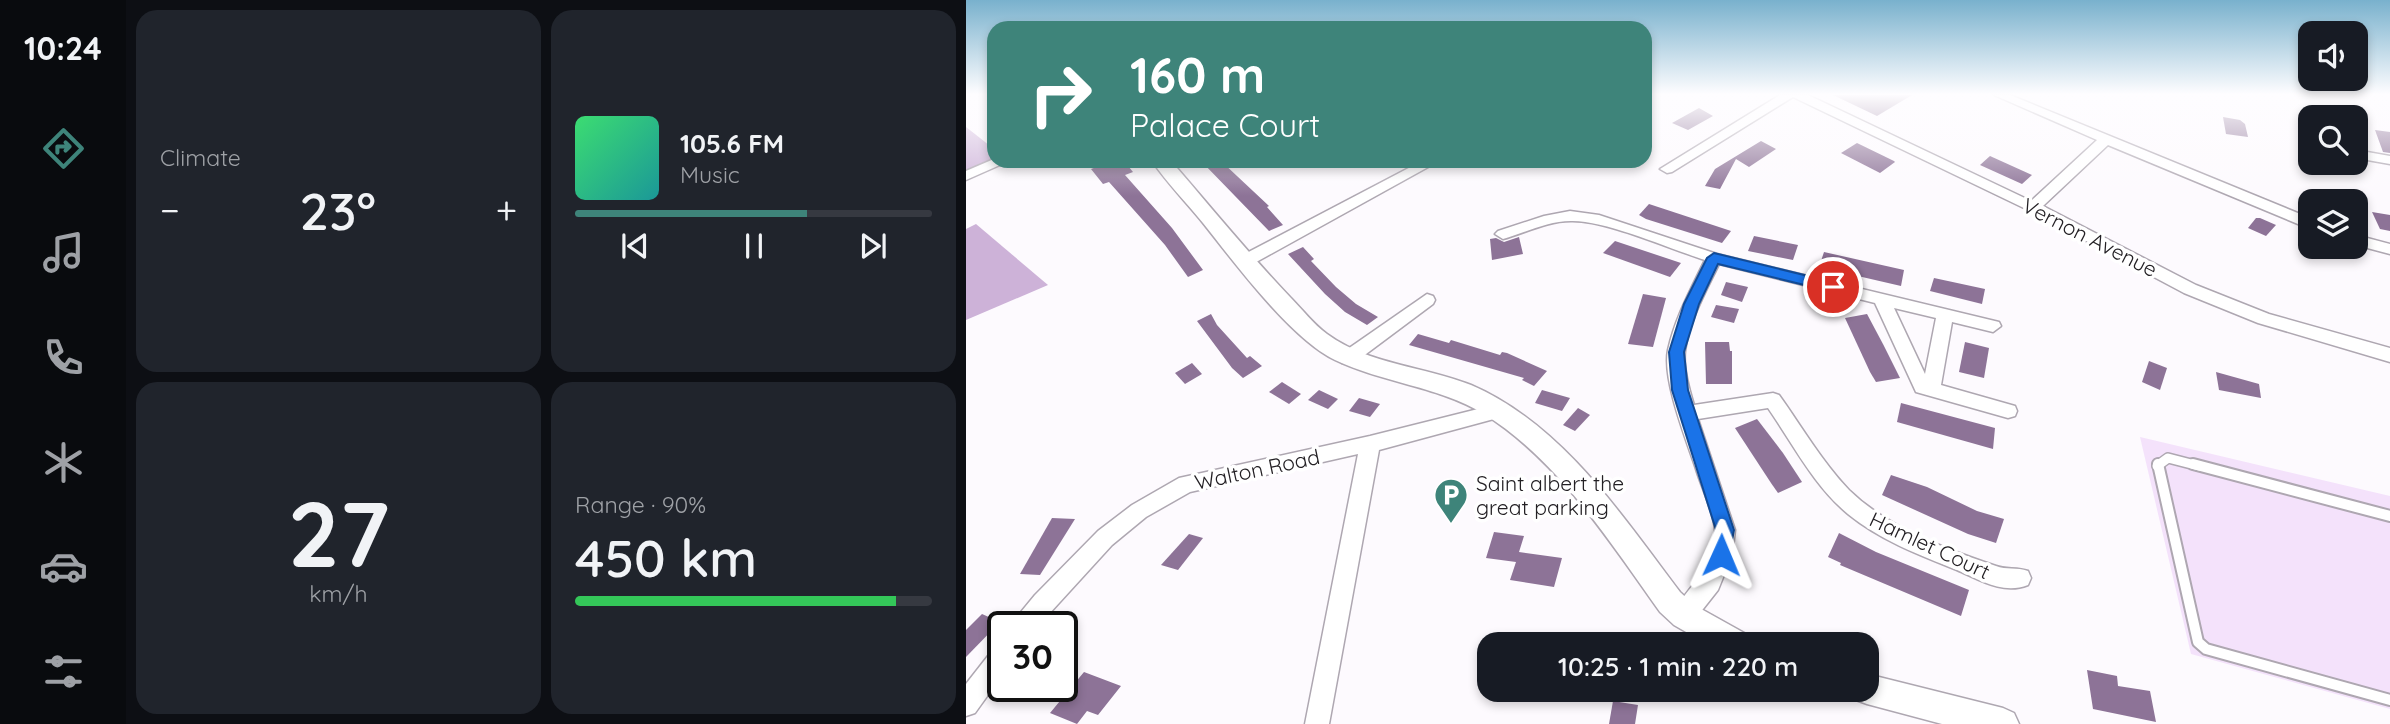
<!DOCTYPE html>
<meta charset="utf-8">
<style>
:root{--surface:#171b24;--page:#20242c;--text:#f1f3f6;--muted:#9ea1a6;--line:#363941;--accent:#3e847a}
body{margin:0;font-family:Quicksand,sans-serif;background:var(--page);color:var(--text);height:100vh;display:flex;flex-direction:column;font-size:26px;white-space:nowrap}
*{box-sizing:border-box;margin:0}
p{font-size:23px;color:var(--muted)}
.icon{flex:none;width:38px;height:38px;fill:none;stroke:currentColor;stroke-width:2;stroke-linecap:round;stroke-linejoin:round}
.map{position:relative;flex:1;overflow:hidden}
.side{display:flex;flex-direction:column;gap:10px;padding:10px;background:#0d0f14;width:840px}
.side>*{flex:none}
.top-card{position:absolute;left:21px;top:21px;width:665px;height:147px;border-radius:21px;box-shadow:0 4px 10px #0003;background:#3e847a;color:#fff;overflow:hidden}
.fabs{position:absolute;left:1332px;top:21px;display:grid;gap:14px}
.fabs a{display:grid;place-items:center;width:70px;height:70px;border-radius:14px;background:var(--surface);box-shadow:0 4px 10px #0003;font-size:35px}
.speed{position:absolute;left:21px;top:611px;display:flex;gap:14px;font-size:35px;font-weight:700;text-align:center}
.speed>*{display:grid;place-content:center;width:91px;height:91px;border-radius:50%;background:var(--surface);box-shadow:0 4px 10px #0003;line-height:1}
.speed .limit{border:4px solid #111;border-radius:10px;background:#fff;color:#111}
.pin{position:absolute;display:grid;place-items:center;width:60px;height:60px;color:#fff;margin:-30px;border:4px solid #fff;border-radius:50%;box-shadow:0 2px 7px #0007}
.me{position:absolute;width:77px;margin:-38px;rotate:1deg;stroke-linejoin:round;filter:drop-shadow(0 0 5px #0008)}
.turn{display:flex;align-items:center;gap:24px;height:147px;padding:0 28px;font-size:32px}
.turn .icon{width:91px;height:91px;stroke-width:2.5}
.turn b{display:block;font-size:49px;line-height:60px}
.big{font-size:52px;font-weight:600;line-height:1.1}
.side .card{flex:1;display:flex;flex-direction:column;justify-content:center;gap:10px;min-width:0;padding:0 24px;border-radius:21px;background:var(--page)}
.side .dial{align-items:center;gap:0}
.dial b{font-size:91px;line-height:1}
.song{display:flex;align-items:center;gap:21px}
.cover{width:84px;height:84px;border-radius:10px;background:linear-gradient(135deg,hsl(140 70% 55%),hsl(180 70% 35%))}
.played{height:7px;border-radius:4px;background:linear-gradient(90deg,var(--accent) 65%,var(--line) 65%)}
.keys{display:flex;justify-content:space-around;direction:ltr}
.heat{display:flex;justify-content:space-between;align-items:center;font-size:38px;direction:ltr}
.charge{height:10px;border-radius:5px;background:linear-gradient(90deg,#34c759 90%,var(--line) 0)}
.side .tiles{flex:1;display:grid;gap:10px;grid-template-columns:repeat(2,1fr)}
.trip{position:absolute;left:511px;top:632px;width:402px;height:70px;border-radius:21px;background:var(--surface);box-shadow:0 4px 10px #0003;font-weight:600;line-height:70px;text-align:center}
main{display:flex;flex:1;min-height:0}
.tabs{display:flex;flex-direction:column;width:126px;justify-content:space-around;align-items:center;background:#090b0e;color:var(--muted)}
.tabs .icon{width:49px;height:49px}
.tabs .current{color:var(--accent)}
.tabs b{font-size:32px;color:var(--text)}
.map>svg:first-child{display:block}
.green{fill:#f4e2fb}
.forest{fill:#cdb2d8}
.building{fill:#8d7397}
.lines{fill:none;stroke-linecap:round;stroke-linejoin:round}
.service-far1-casing{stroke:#aea7b1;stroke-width:12}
.service-casing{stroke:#aea7b1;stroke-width:14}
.minor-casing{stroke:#aea7b1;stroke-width:3}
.tertiary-casing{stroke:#aea7b1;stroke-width:3}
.service-far1{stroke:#fff;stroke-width:9}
.service{stroke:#fff;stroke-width:10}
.minor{fill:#fff;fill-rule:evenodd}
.tertiary{fill:#fff;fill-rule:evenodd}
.route{fill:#1a73e8;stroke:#114b97;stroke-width:2}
.labels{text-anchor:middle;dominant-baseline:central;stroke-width:7;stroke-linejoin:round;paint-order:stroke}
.street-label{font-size:21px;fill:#232024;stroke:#fff}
.poi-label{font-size:21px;fill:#232024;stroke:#fff;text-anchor:start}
</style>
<main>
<nav class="tabs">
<b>10:24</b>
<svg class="icon current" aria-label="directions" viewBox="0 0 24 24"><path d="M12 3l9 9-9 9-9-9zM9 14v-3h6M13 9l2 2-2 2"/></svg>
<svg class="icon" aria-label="music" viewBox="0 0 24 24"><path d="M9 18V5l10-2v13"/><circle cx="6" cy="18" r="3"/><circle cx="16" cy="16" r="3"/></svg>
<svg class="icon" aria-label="phone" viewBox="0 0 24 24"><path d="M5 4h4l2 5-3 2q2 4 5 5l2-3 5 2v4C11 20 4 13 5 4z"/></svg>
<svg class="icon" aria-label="climate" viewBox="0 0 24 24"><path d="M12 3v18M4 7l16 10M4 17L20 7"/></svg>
<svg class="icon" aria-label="car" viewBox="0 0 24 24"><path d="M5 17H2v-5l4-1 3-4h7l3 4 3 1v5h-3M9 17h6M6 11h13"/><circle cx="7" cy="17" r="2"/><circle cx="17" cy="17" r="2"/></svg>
<svg class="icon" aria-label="filters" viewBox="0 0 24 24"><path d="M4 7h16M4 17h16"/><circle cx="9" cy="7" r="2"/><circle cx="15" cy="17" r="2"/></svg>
</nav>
<section class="side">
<div class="tiles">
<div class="card"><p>Climate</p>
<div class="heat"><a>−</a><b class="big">23°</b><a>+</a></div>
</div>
<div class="card">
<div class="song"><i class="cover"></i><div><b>105.6 FM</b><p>Music</p></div></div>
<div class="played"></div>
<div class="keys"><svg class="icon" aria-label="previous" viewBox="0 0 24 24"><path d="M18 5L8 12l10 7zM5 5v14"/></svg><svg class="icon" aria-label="pause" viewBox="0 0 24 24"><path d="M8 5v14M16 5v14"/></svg><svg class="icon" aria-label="next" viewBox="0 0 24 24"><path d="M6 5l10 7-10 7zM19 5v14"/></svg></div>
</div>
<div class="card dial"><b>27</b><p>km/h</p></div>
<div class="card"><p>Range · 90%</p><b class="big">450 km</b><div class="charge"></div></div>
</div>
</section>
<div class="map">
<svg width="1424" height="724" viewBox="0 0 1424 724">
<rect width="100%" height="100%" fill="#fdfafe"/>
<path class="green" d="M 1174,437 L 1424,496 L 1424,709 L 1225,654 Z"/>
<g class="forest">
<path d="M 0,127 L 28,149 L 28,161 L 0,176 Z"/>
<path d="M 10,224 L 82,285 L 0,320 L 0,229 Z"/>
</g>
<g class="building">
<path d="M 867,95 L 946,95 L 911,116 Z"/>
<path d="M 733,108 L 747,116 L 722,130 L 706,123 Z"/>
<path d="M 1257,117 L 1274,120 L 1279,124 L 1282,137 L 1260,134 Z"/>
<path d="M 1409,130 L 1424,132 L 1424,153 L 1417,152 Z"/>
<path d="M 795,141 L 810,149 L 783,167 L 770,159 L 754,189 L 739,186 L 749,169 Z"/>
<path d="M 891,143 L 928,161 L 929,162 L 914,173 L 875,153 Z"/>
<path d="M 1024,156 L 1066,175 L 1056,184 L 1014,165 Z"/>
<path d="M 128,161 L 158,161 L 167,172 L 159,175 L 206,228 L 237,270 L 222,277 L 199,245 L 143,182 L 137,184 L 125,169 L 133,166 Z"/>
<path d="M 235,161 L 255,161 L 303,206 L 301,207 L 317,225 L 303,231 Z"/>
<path d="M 683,204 L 756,228 L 765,231 L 756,243 L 680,219 L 673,215 Z"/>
<path d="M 1406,212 L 1424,215 L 1424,231 L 1414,229 Z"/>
<path d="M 1290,218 L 1294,218 L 1310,225 L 1300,236 L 1282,228 Z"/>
<path d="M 788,236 L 832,245 L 827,260 L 782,251 Z"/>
<path d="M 553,237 L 557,254 L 526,260 L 524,239 L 530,238 L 538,242 Z"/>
<path d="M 649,241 L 715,263 L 704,277 L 637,253 Z"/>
<path d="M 337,247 L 348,259 L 345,261 L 370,287 L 390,304 L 412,317 L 401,325 L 379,312 L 359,294 L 322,254 Z"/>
<path d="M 858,252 L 938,270 L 935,286 L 853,267 Z"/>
<path d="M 968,278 L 1019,289 L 1016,304 L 964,291 Z"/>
<path d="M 760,282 L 782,287 L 776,302 L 755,295 Z"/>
<path d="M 677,294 L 700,298 L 687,347 L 662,344 Z"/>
<path d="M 750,305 L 773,309 L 768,323 L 745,317 Z"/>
<path d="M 245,314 L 251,325 L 281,358 L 284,356 L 296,366 L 277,378 L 266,368 L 231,321 Z"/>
<path d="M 901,314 L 918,346 L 934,378 L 910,382 L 904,372 L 879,318 Z"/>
<path d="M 452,334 L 483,343 L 485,340 L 534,355 L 536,352 L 541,353 L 581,371 L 568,386 L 556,380 L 558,378 L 443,345 Z"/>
<path d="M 739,342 L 763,342 L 764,351 L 766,351 L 766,384 L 740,384 Z"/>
<path d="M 999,342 L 1023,348 L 1018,378 L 993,372 Z"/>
<path d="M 1183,361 L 1201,368 L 1194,390 L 1176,382 Z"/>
<path d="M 226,363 L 236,374 L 219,384 L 209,373 Z"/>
<path d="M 1250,372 L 1293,384 L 1295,398 L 1253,390 Z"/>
<path d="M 316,382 L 335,394 L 323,404 L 303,392 Z"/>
<path d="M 353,390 L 372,399 L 362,409 L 342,400 Z"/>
<path d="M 576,390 L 604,398 L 596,411 L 569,403 Z"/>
<path d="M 393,398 L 414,404 L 404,417 L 383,411 Z"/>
<path d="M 935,403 L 1029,428 L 1027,449 L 931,422 Z"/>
<path d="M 612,408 L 624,415 L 609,431 L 597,425 Z"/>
<path d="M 791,419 L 817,453 L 836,482 L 812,493 L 805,483 L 769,428 Z"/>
<path d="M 925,475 L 961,487 L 1011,511 L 1038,519 L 1030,543 L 1002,534 L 916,495 Z"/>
<path d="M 86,518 L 109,519 L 74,575 L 54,574 Z"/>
<path d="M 528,532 L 558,536 L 553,552 L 596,558 L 588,587 L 544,580 L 550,562 L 520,558 Z"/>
<path d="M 873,533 L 910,552 L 1003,590 L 995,616 L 874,565 L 875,563 L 862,557 Z"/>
<path d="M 223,534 L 237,538 L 212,570 L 195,565 Z"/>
<path d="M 16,614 L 34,622 L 0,657 L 0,630 Z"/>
<path d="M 1121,670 L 1151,676 L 1152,686 L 1184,691 L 1190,722 L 1127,709 Z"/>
<path d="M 118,672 L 155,686 L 132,715 L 121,711 L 111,724 L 84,713 Z"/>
<path d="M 647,701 L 672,705 L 669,724 L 643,724 Z"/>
</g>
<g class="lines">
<defs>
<path id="service-far1" d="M 1191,466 L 1202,458 L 1233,466"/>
<g id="service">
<path d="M 1192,464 L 1232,642 L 1240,649 L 1424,700"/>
<path d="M 1227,464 L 1424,516"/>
</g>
<g id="minor">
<path d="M 814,95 L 842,95 L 1065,201 L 1131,140 L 1028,95 L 1044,95 L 1344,218 L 1344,229 L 1142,145 L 1077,206 L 1230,285 L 1303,314 L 1424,348 L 1424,362 L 1292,323 L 1218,293 L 1062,210 L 827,97 L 706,172 L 701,173 L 694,169 Z"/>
<path d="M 1390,150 L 1424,156 L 1424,164 L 1390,158 Z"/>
<path d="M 28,159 L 43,161 L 0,180 L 0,171 Z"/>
<path d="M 456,161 L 473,161 L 283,266 L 277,267 L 269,262 L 271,258 Z"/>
<path d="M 604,211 L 633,215 L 751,254 L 1033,322 L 1035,326 L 1027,332 L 986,322 L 975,385 L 1049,406 L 1051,411 L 1049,416 L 1042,418 L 950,392 L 909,303 L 753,264 C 740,291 723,321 719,351 C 717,367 723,389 728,405 L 807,393 L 813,395 C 836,427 856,462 883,490 C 922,528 980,549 1030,566 C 1040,570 1051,567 1062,571 L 1065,578 L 1062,585 C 1037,595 1014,580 991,570 C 953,555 914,540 882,514 C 848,486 827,444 802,408 L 732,419 L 769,530 L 766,555 L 752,590 L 726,623 L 718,626 L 710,623 L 707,615 C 720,585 751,570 749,530 C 748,513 735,486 730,469 C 720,439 696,379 702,350 C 709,318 725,289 739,260 C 704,249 639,220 605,221 C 581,221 559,233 537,239 L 529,234 L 532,231 L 578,216 ZM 928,308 L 970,318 L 959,374 Z"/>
<path d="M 1390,235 L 1424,244 L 1424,254 L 1390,245 Z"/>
<path d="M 461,294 L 467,296 L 469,300 L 467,304 L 388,363 L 376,363 L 373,358 L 376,353 Z"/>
<path d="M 532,404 L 539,406 L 541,411 L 539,416 L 413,450 L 363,724 L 339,724 L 392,454 L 224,492 L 180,517 L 146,545 L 72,626 L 47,626 L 50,618 L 69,595 L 132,531 L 166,505 L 213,478 L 404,436 Z"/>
<path d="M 37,644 L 37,674 L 9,713 L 0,716 L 0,684 L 29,647 Z"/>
</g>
<g id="tertiary">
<path d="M 186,161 L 205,161 C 244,206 282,253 324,297 C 336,309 347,324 361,334 C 403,365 458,366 505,385 C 596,424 657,517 714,592 L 728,605 L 780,634 L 784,644 L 741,644 L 708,625 L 694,612 C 644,542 592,460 518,414 C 472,386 417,383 369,360 C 325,339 268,262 237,223 C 220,202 201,183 186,161 Z"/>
<path d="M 901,674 L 1037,708 L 1048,713 L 1053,724 L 976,724 L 901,704 L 890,700 L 886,690 L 901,690 Z"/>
</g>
</defs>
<use href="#service-far1" class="service-far1-casing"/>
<use href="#service" class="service-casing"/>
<use href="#minor" class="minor-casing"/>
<use href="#tertiary" class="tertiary-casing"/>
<use href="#service-far1" class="service-far1"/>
<use href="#service" class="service"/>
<use href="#minor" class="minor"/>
<use href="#tertiary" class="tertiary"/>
</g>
<linearGradient id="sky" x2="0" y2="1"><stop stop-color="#79b1cd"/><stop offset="0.48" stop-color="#fefdff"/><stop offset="1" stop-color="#fefdff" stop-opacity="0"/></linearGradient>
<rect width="1424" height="196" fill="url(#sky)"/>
<path class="route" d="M 748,253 L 867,282 L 874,287 L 867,292 L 752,264 L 733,304 L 718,352 L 722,390 L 768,530 L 762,562 L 755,564 L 748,562 L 746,555 L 750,530 L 706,390 L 703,352 L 718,304 L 741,258 Z"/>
<defs>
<symbol id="parking-pin" viewBox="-11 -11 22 30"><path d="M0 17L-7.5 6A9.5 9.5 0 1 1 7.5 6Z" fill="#3e847a" stroke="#fff"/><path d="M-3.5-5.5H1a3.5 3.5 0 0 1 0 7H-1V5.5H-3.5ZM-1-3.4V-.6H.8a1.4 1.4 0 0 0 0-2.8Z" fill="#fff"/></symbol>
</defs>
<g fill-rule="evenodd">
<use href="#parking-pin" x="466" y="476" width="38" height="52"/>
</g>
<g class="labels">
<g class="street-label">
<text transform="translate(1124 237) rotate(27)">Vernon Avenue</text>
<text transform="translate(291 469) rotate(-12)">Walton Road</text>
<text transform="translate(964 545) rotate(25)">Hamlet Court</text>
</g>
<g class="poi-label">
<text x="510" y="483">Saint albert the<tspan x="510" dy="24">great parking</tspan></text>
</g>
</g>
</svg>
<div class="fabs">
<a><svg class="icon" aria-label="sound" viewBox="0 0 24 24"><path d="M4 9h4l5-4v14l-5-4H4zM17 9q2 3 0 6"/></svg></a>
<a><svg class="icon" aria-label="search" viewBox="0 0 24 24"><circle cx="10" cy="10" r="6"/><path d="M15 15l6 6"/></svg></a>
<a><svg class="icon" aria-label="layers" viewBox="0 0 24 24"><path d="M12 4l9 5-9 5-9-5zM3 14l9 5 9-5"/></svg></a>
</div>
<div class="speed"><div class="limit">30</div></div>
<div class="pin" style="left:867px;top:287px;background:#d93025"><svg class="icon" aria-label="arrive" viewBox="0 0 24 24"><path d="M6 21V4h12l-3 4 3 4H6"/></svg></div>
<svg class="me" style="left:755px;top:555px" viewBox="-20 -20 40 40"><path d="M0-17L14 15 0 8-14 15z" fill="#1a73e8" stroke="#fff" stroke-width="4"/></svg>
<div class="trip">10:25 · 1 min · 220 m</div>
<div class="top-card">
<div class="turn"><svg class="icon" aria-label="right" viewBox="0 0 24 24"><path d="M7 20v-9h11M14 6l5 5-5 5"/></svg><div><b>160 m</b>Palace Court</div></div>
</div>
</div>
</main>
